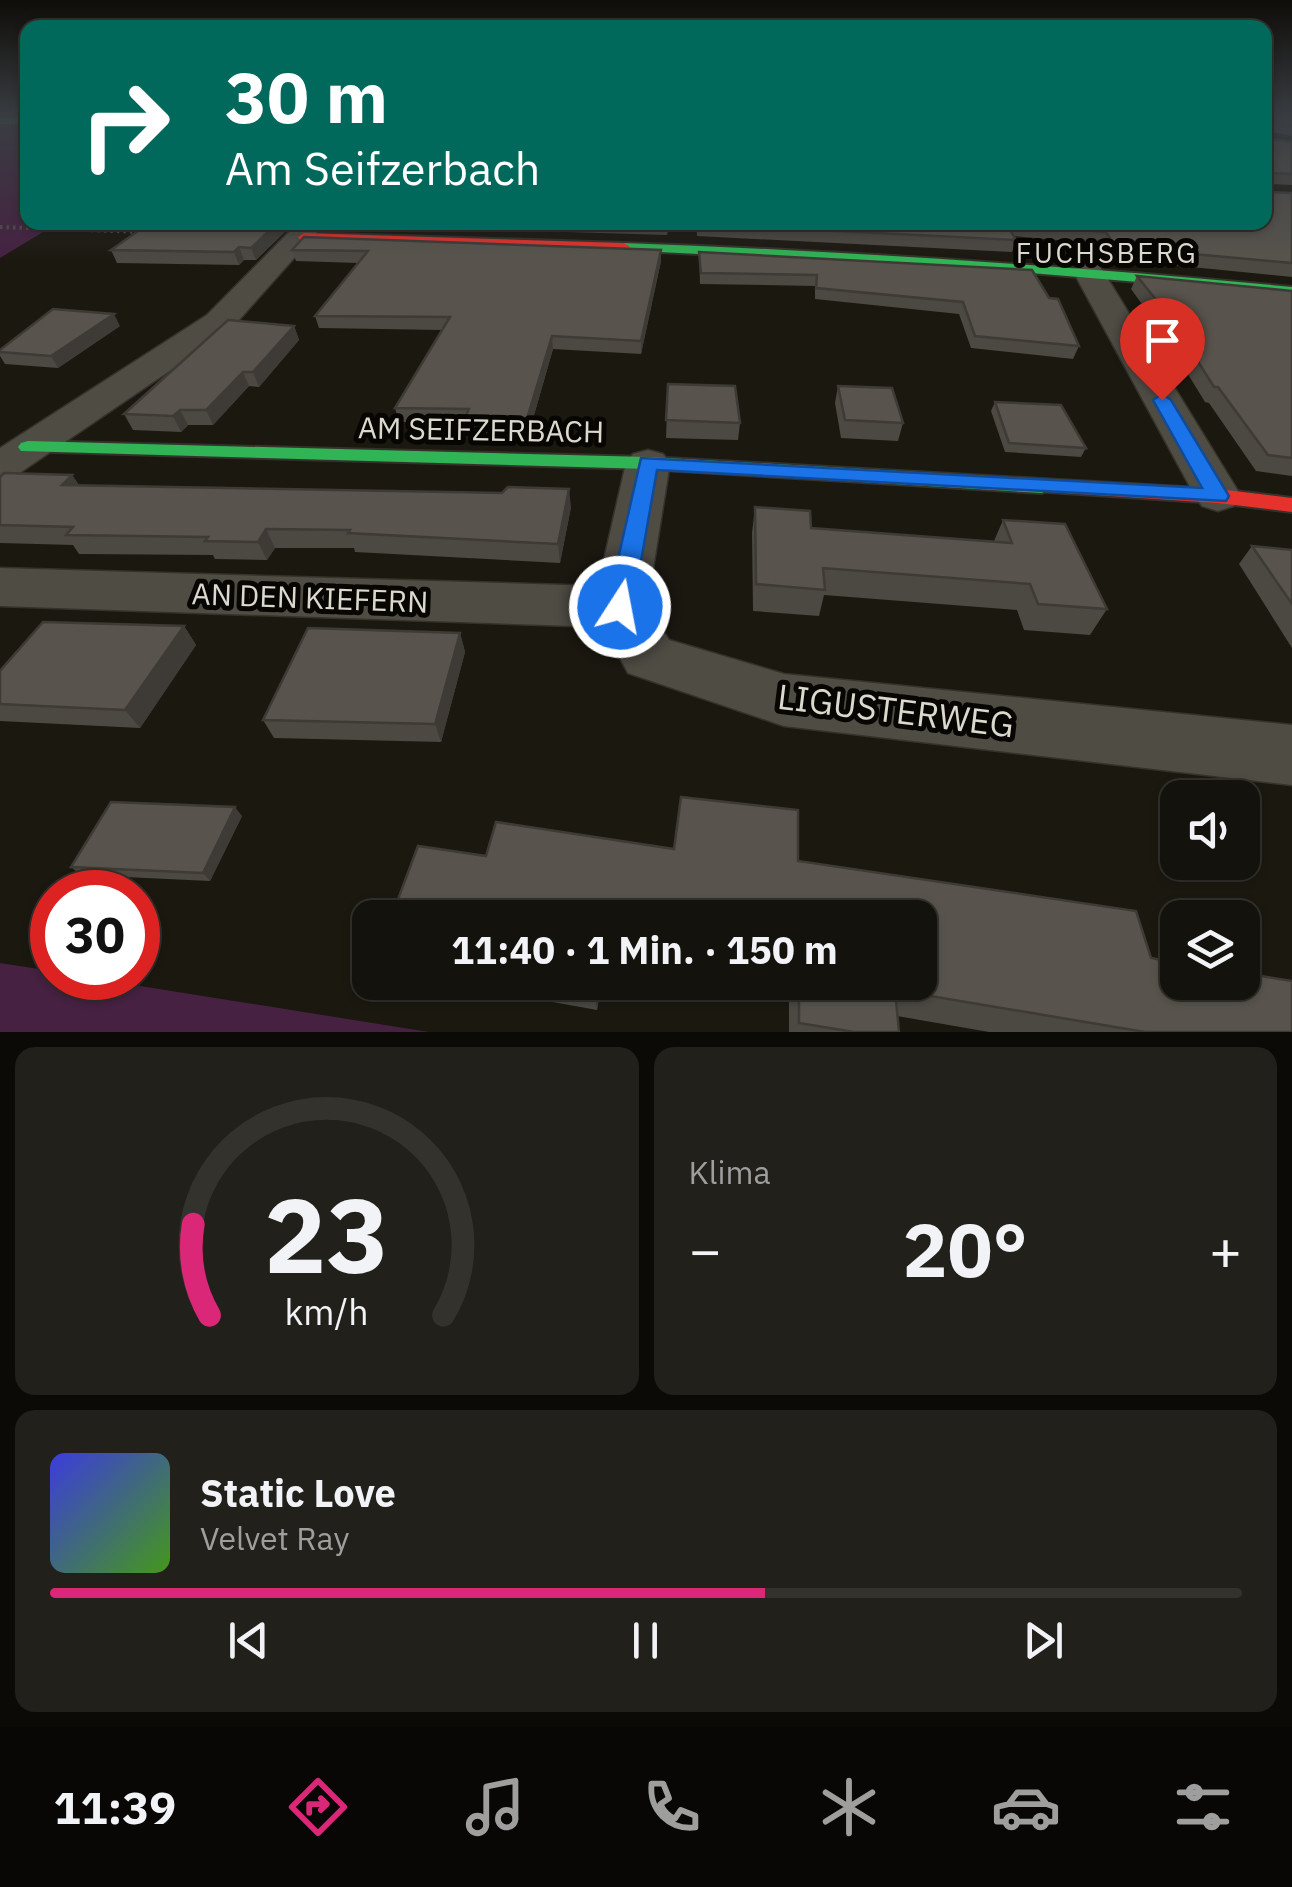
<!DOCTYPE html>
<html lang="de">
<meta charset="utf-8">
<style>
:root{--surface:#14120c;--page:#21201a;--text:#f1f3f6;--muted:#9d9e9d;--line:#33322d;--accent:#db2777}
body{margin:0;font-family:"IBM Plex Sans",sans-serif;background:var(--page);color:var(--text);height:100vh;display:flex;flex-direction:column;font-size:38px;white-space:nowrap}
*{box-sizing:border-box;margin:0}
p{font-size:32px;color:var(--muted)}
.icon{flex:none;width:55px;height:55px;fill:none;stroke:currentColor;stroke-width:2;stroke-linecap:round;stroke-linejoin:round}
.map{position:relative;height:1032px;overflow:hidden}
.details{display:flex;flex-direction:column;gap:15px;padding:15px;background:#0b0a07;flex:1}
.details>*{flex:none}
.hud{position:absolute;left:20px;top:20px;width:1252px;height:210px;border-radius:20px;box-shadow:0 2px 8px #0004,0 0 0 2px var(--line);background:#00695c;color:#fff;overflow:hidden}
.tools{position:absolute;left:1160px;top:780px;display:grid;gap:20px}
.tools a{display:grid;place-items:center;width:100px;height:100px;border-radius:20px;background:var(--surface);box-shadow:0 2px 8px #0004,0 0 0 2px var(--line);font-size:50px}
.speed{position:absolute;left:30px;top:870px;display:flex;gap:20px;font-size:50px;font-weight:700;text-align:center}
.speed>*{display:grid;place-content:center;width:130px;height:130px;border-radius:50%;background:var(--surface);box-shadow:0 2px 8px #0004,0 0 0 2px var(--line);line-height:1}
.speed .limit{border:15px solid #d22;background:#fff;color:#111}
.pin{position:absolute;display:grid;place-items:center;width:85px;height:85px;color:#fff;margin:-102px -42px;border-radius:50% 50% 50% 0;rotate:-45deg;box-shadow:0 0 10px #0007}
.pin .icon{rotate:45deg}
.me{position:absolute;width:110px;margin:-55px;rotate:11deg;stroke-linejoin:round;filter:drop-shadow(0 0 8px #0008)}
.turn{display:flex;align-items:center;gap:35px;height:210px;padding:0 40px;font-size:45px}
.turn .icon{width:130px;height:130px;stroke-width:2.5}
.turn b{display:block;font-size:70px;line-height:85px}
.big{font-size:75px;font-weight:700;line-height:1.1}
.details .card{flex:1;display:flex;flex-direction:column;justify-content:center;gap:15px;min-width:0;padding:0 35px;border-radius:20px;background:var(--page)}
.details .dial{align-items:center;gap:0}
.dial svg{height:260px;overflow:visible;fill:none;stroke:var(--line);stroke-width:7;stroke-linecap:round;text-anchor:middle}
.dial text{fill:var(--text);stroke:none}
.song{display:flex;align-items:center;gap:30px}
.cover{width:120px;height:120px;border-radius:15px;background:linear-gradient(135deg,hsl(240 70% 55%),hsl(100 70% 35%))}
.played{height:10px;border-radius:5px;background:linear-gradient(90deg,var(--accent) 60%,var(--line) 60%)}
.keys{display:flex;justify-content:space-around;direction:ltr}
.heat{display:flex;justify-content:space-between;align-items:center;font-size:55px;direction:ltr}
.details .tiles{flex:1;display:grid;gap:15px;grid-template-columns:1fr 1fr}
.card:last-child{grid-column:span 2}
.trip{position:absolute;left:352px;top:900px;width:585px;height:100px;border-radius:20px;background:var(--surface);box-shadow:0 2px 8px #0004,0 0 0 2px var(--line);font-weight:700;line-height:100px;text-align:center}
.tabs{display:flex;height:160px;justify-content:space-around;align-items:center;background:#080705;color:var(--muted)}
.tabs .icon{width:70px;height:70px}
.tabs .on{color:var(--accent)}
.tabs b{font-size:45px;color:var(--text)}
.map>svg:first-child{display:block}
.green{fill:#462142}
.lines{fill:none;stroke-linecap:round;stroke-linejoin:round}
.street-casing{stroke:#35322c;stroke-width:3}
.fast-casing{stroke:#35322c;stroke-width:4}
.jam-casing{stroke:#35322c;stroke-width:4}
.path{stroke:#504f48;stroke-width:4;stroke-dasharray:2.5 4;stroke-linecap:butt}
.street{fill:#4f4c44;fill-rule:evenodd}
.fast{fill:#30b455;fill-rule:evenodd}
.jam{fill:#e5322d;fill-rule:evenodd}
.wall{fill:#4c4842}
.shaded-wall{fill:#3e3b36}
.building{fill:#58544d;stroke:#3e3b36;stroke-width:2.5}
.route{fill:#1a73e8;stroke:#114b97;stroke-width:2.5}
.labels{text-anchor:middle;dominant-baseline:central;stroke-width:10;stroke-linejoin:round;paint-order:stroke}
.far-neighbourhood-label{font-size:28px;letter-spacing:2.5px;fill:#dbd8cd;stroke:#080602}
.street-label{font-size:30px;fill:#dbd8cd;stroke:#080602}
.near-street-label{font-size:35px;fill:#dbd8cd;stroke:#080602}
</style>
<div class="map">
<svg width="1292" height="1032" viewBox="0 0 1292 1032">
<rect width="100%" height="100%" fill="#1b1810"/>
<g class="green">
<path d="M 27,124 L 28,222 L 58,223 L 0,258 L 0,125 Z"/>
<path d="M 0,963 L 52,971 L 52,978 L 90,978 L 429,1032 L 0,1032 Z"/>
</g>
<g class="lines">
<defs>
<g id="street">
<path d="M 299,222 L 326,222 L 231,329 L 15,476 L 0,480 L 0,448 L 207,315 Z"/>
<path d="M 1088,262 L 1098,265 L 1103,271 L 1241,496 L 1234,506 L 1218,511 L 1202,506 L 1195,496 L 1073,271 L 1078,265 Z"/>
<path d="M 648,450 L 663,454 L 670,463 L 647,606 L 669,640 L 784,674 L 1292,725 L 1292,785 L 784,726 L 628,673 L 603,627 L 0,606 L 0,568 L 598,586 L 626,463 L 633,454 Z"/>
</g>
<g id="fast">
<path d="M 0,118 L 28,118 L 28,123 L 0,124 Z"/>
<path d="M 624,243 C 847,251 1070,266 1292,287 L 1292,295 L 958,267 L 619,250 L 619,244 Z"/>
<path d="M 28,441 L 648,457 L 1042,479 L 1053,486 L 1042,493 L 648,469 L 21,451 L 18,447 L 21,443 Z"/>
</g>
<g id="jam">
<path d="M 304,233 L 624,243 L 630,247 L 624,251 L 300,240 L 298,237 Z"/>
<path d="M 1042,479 L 1218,489 L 1292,498 L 1292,512 L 1218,503 L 1034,491 L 1031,486 Z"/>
</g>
</defs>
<use href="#street" class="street-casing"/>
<use href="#fast" class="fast-casing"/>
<use href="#jam" class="jam-casing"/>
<path class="path" d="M 0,227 L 142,232"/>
<use href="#street" class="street"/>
<use href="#fast" class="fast"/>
<use href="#jam" class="jam"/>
</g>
<g class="wall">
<path d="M 1265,117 L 1292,117 L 1292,136 L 1267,131 L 1267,138 L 1292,142 L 1292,185 L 1268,184 L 1268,192 L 1292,193 L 1292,277 L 1111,259 L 1100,244 L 1014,236 L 1016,240 L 1012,252 L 697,236 L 696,222 L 1265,222 Z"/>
<path d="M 295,222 L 256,260 L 244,260 L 239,265 L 117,263 L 111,250 Z"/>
<path d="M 328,222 L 670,222 L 667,235 L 328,225 Z"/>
<path d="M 292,250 L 661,250 L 661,261 L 641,354 L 553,349 L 528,436 L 467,434 L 465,423 L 399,422 L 395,408 L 442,330 L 319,328 L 315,316 L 358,263 L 296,261 Z"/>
<path d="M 699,252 L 1032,270 L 1079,346 L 1073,359 L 971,348 L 959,314 L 815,299 L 815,286 L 700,284 Z"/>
<path d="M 1137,276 L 1292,291 L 1292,476 L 1256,471 L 1209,403 L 1205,402 L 1162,332 L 1131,289 Z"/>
<path d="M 120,326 L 58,368 L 5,364 L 0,356 L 0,350 Z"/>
<path d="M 294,326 L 299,340 L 259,387 L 249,386 L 213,425 L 188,425 L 181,432 L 133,430 L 124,414 Z"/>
<path d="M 668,384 L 740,423 L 738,440 L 666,438 Z"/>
<path d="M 838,386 L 903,423 L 898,441 L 841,438 L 835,403 Z"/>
<path d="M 995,402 L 1086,448 L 1081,457 L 1005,452 L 991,411 Z"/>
<path d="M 72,475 L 79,485 L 571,507 L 560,563 L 355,552 L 354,548 L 275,548 L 267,560 L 215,559 L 213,555 L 79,554 L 73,545 L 0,543 L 0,477 Z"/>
<path d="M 755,507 L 811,528 L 994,541 L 1003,520 L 1107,609 L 1090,635 L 1024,630 L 1017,610 L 824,595 L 819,616 L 753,611 L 752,533 Z"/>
<path d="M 1252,546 L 1292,550 L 1292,648 L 1239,564 Z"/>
<path d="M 184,626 L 196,645 L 140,728 L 0,721 L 0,671 Z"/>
<path d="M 460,633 L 465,652 L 441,742 L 274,738 L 263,720 Z"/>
<path d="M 242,816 L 210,881 L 81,875 L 71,867 Z"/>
<path d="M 674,849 L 798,861 L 1151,958 L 1292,1032 L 989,1032 L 897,1016 L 899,1032 L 789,1032 L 789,982 L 920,982 L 920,918 L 391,918 L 486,856 Z"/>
<path d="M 442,982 L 602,982 L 597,1010 Z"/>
</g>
<g class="shaded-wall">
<path d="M 278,222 L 295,222 L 256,260 L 251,248 Z"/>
<path d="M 239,247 L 244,260 L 239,265 L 234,252 Z"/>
<path d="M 661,250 L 661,261 L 641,354 L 641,341 Z"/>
<path d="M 114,314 L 120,326 L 58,368 L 51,356 Z"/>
<path d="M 294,326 L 299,340 L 259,387 L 253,372 Z"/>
<path d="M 552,336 L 553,349 L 528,436 L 526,422 Z"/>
<path d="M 243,372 L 249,386 L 213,425 L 206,410 Z"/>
<path d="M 180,410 L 188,425 L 181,432 L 173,416 Z"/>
<path d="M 72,475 L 84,493 L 62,485 Z"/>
<path d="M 569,489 L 571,507 L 560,563 L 558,544 Z"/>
<path d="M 266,529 L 275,548 L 267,560 L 258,542 Z"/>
<path d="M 184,626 L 196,645 L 140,728 L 125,710 Z"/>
<path d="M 460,633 L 465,652 L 441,742 L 435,724 Z"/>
<path d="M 235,807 L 242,816 L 210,881 L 203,873 Z"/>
<path d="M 595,982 L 602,982 L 597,1010 L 594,987 Z"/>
</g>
<g class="building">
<path d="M 1265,117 L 1292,117 L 1292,126 L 1267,121 L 1267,138 L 1292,142 L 1292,174 L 1268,173 L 1268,192 L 1292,193 L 1292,263 L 1116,247 L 1106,232 L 1006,223 L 1016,240 L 697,224 L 697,222 L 1265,222 Z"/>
<path d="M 151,222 L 278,222 L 251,248 L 239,247 L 234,252 L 111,250 Z"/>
<path d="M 304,237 L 661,250 L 641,341 L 552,336 L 526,422 L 464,420 L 469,409 L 395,408 L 450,317 L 315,316 L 368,251 L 292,250 Z"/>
<path d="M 699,252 L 1032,270 L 1049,298 L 1058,299 L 1079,346 L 975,336 L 963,302 L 816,288 L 817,275 L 701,273 Z"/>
<path d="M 1137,276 L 1292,291 L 1292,458 L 1268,455 L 1218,387 L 1214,387 L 1170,317 Z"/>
<path d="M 53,309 L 114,314 L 51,356 L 0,352 L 0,350 Z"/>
<path d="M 228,320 L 294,326 L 253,372 L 243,372 L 206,410 L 180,410 L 173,416 L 124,414 Z"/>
<path d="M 668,384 L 735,386 L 740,423 L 666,420 Z"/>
<path d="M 838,386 L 892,388 L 903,423 L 845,420 Z"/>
<path d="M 995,402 L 1061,405 L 1086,448 L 1009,443 Z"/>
<path d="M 4,473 L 72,475 L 62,485 L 502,493 L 508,487 L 569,489 L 558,544 L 348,533 L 350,530 L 266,529 L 258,542 L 205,541 L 208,537 L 66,535 L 73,527 L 0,525 L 0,477 Z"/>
<path d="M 755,507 L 810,511 L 811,528 L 1012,543 L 1003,520 L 1065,524 L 1107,609 L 1038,604 L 1030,584 L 823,568 L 825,590 L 756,584 Z"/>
<path d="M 1252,546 L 1292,550 L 1292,604 Z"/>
<path d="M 43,622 L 184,626 L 125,710 L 0,704 L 0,671 Z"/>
<path d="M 308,628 L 460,633 L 435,724 L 263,720 Z"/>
<path d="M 681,797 L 798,810 L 798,861 L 1136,911 L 1151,958 L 1178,963 L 1178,982 L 1242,982 L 1242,973 L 1292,981 L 1292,1032 L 1145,1032 L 895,990 L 899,1032 L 854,1032 L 799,1023 L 799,982 L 920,982 L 920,918 L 774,918 L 716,908 L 716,918 L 705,918 L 608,903 L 606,918 L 391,918 L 418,846 L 486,856 L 496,822 L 674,849 Z"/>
<path d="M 111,802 L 235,807 L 203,873 L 71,867 Z"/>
<path d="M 566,982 L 595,982 L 594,987 Z"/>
</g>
<linearGradient id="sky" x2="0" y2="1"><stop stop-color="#0f0d09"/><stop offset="0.45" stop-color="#393d42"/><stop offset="1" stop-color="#393d42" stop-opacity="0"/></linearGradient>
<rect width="1292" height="261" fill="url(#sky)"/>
<path class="route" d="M 1162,394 L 1171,400 L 1229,496 L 1226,501 L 657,470 L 633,607 L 629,614 L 611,614 L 607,607 L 641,458 L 1202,488 L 1153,400 Z"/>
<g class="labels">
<g class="far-neighbourhood-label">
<text x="1107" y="252">FUCHSBERG</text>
</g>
<g class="street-label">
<text transform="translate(481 429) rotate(1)">AM SEIFZERBACH</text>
<text transform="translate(310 597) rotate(2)">AN DEN KIEFERN</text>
</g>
<g class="near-street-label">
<text transform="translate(896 710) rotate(7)">LIGUSTERWEG</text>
</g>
</g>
</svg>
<div class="tools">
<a><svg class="icon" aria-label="sound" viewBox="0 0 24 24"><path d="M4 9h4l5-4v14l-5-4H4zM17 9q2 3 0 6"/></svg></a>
<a><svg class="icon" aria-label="layers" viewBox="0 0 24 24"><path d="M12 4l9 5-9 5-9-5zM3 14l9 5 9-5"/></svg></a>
</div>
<div class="speed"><div class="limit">30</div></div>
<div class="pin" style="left:1162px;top:400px;background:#d93025"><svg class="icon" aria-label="arrive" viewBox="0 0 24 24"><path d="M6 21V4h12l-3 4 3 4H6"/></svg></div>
<svg class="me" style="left:620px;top:607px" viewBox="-20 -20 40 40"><circle r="17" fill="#1a73e8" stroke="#fff" stroke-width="3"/><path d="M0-11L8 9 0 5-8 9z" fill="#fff"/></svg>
<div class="trip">11:40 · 1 Min. · 150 m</div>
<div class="hud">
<div class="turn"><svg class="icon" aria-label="right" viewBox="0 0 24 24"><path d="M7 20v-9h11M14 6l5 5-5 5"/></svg><div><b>30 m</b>Am Seifzerbach</div></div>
</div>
</div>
<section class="details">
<div class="tiles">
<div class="card dial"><svg viewBox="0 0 100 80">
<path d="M14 69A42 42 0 1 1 86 69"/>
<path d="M14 69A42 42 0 0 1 9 41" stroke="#db2777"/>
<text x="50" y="56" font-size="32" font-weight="700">23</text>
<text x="50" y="72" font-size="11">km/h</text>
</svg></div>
<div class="card"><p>Klima</p>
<div class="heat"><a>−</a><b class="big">20°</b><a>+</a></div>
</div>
<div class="card">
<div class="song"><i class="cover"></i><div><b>Static Love</b><p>Velvet Ray</p></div></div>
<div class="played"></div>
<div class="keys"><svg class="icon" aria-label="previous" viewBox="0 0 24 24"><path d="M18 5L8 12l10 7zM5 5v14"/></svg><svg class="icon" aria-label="pause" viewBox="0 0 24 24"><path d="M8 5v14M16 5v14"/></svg><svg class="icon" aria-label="next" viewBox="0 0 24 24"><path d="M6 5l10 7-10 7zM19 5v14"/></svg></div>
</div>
</div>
</section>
<nav class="tabs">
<b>11:39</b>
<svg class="icon on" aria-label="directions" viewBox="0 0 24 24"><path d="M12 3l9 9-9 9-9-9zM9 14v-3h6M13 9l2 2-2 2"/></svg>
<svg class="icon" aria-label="music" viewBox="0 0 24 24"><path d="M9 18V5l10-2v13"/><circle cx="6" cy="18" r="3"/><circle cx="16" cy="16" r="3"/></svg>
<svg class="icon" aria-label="phone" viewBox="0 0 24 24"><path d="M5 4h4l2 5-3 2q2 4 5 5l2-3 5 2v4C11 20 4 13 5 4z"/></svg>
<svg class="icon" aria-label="climate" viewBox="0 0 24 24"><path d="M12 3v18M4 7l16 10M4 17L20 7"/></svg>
<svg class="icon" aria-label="car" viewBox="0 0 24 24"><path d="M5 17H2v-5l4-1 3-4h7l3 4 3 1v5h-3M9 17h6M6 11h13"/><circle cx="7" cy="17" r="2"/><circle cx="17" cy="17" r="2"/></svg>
<svg class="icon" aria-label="filters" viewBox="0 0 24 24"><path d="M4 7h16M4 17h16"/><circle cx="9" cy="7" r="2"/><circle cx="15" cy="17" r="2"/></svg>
</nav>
